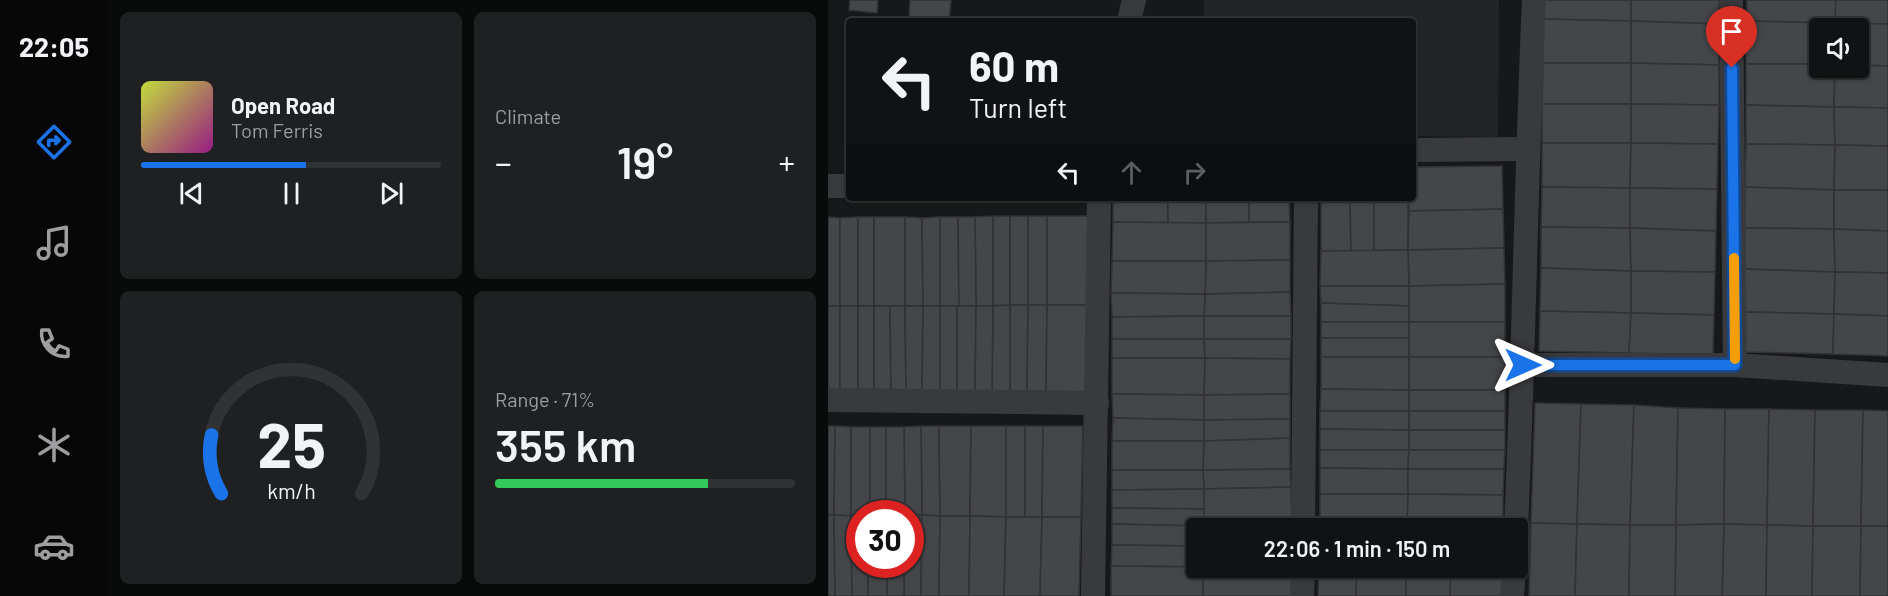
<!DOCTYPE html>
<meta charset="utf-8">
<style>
:root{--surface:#111213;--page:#1e2021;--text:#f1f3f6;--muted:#9c9ea0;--line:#303233;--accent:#1a73e8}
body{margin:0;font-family:Barlow,sans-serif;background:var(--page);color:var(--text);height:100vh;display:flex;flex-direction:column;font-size:22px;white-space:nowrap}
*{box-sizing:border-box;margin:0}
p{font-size:20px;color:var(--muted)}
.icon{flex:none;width:33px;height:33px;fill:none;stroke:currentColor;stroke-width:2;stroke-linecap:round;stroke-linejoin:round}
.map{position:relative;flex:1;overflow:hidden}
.sheet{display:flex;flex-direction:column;gap:12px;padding:12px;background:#090a0a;width:720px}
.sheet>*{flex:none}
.guide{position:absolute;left:18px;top:18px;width:570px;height:183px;border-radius:6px;box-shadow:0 2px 4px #0004,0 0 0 2px var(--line);background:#111213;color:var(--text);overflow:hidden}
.tools{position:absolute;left:981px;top:18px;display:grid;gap:12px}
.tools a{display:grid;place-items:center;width:60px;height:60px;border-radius:6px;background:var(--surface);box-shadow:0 2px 4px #0004,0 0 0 2px var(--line);font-size:30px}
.speed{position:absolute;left:18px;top:500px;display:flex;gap:12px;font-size:30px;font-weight:700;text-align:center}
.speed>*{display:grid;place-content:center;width:78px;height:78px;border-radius:50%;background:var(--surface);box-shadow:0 2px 4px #0004,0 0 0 2px var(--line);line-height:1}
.speed .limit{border:9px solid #d22;background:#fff;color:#111}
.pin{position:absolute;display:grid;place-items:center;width:51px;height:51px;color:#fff;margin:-62px -26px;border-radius:50% 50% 50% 0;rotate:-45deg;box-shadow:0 0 6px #0007}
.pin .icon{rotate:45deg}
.me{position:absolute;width:66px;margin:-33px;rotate:90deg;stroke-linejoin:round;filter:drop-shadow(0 0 4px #0008)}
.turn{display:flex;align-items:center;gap:21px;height:126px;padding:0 24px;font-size:27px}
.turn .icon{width:78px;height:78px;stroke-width:2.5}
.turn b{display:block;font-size:42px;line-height:51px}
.lanes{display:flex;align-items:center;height:57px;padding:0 24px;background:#0003;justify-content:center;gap:30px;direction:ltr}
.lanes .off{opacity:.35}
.big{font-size:45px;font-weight:600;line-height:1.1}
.sheet .widget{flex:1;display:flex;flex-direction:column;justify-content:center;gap:9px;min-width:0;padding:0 21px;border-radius:9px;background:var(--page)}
.sheet .dial{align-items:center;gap:0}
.dial svg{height:156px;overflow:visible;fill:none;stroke:var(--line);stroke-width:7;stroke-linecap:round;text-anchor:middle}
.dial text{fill:var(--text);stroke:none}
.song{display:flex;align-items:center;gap:18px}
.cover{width:72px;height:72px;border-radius:9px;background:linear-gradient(135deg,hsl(70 70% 55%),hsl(310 70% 35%))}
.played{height:6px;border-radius:3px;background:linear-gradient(90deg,var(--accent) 55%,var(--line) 55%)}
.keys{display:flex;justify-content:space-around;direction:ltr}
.heat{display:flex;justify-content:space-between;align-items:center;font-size:33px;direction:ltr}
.charge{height:9px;border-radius:4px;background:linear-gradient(90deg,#34c759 71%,var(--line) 0)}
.sheet .tiles{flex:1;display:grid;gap:12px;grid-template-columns:repeat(2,1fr)}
.trip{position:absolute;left:358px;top:518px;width:342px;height:60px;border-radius:6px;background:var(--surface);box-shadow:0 2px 4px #0004,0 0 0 2px var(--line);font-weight:600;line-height:60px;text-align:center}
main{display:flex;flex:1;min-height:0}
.tabs{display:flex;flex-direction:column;width:108px;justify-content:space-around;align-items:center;background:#070708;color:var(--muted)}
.tabs .icon{width:42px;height:42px}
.tabs .current{color:var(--accent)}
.tabs b{font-size:27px;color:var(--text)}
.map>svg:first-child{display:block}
.built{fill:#232426}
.building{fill:#444649;stroke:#313235;stroke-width:1.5}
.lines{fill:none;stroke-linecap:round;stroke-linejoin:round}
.minor{stroke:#393a3e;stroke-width:24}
.route-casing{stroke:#114b97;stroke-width:15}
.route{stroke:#1a73e8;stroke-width:10}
.slow{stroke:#f59e0b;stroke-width:10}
</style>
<main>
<nav class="tabs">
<b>22:05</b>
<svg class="icon current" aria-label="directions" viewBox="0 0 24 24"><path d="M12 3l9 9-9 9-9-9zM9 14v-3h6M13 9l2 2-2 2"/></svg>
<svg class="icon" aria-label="music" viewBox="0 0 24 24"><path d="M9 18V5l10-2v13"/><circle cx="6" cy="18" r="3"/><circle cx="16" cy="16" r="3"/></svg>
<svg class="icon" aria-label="phone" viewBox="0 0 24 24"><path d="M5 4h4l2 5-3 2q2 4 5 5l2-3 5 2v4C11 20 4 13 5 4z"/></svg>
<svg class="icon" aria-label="climate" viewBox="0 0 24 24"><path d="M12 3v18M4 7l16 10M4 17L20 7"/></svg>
<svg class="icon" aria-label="car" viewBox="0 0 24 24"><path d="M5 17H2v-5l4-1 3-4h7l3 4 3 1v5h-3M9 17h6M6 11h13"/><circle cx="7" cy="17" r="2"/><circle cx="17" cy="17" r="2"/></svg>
</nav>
<section class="sheet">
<div class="tiles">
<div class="widget">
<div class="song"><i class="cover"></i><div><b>Open Road</b><p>Tom Ferris</p></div></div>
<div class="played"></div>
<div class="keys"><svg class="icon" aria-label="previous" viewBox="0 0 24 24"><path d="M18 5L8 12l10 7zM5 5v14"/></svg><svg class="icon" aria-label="pause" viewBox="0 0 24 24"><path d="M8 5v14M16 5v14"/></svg><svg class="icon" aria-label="next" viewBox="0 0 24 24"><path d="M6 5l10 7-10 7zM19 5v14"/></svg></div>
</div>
<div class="widget"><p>Climate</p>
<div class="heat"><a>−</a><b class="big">19°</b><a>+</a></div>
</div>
<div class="widget dial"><svg viewBox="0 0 100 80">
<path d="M14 69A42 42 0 1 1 86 69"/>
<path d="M14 69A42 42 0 0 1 9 39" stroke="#1a73e8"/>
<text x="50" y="56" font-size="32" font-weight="700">25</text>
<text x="50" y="72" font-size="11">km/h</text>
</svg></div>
<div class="widget"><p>Range · 71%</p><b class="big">355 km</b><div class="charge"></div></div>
</div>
</section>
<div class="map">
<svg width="1060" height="596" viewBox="0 0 1060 596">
<rect width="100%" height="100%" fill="#171819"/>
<path class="built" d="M 376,0 L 671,0 L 670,137 L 585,136 L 585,21 L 376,21 Z"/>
<g class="building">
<path d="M 22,0 L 50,0 L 49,13 L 21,10 Z"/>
<path d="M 82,0 L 123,0 L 121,21 L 81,21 Z"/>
<path d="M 716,0 L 803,0 L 803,21 L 715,19 Z"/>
<path d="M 803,0 L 891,0 L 890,24 L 803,21 Z"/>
<path d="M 919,0 L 1008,0 L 1007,23 L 918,21 Z"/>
<path d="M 1008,0 L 1060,0 L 1060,24 L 1007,23 Z"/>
<path d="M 715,19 L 803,21 L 803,63 L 715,63 Z"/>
<path d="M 803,21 L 890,24 L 891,65 L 803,63 Z"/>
<path d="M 918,21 L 1007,23 L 1007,28 L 992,28 L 992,64 L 918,64 Z"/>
<path d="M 1007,23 L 1060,24 L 1060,66 L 1030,65 L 1030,28 L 1007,28 Z"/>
<path d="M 715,63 L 803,63 L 803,104 L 714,104 Z"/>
<path d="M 803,63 L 891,65 L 891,105 L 803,104 Z"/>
<path d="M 918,64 L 992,64 L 992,68 L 1007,68 L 1006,107 L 918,105 Z"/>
<path d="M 1030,65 L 1060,66 L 1060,108 L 1006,107 L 1007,68 L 1030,68 Z"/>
<rect x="714" y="104" width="89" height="39"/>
<path d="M 803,104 L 891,105 L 890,144 L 803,143 Z"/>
<path d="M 918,105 L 1006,107 L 1007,145 L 918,144 Z"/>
<path d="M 1006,107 L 1060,108 L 1060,146 L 1007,145 Z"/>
<path d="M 714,143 L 803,143 L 802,188 L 714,187 Z"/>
<path d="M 803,143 L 890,144 L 889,189 L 802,188 Z"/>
<path d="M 918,144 L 1007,145 L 1006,190 L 917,187 Z"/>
<path d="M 1007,145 L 1060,146 L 1060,190 L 1006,190 Z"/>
<path d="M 674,166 L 675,209 L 581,211 L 580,198 L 585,198 L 585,167 Z"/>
<path d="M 714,187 L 802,188 L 802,228 L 713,227 Z"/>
<path d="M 917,187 L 1006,190 L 1006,229 L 917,228 Z"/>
<path d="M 802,188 L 889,189 L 888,231 L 802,228 Z"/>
<path d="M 1006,190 L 1060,190 L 1060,231 L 1006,229 Z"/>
<path d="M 285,198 L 340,198 L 340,223 L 285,222 Z"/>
<rect x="340" y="198" width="38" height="25"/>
<path d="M 378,198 L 421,198 L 421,222 L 378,223 Z"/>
<path d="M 421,198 L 461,198 L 462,222 L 421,222 Z"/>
<path d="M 493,198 L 522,198 L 523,251 L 493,251 Z"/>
<path d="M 522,198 L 546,198 L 546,251 L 523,251 Z"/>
<path d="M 546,198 L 580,198 L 580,250 L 546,251 Z"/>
<path d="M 675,209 L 676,248 L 580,250 L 581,211 Z"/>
<path d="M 165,216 L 182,216 L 182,305 L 165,306 Z"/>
<path d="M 165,216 L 165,306 L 148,306 L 147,217 Z"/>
<rect x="182" y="216" width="18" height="89"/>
<rect x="200" y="216" width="19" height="89"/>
<path d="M 219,216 L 261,216 L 260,305 L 219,305 Z"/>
<path d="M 0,217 L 12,218 L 12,306 L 0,306 Z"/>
<path d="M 30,217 L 30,306 L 12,306 L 12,218 Z"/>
<rect x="30" y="217" width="16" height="89"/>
<rect x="46" y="217" width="31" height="89"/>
<path d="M 77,217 L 94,218 L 95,306 L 77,306 Z"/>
<path d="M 112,217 L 130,217 L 131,306 L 112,306 Z"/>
<path d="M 112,217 L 112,306 L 95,306 L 94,218 Z"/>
<path d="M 130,217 L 147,217 L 148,306 L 131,306 Z"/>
<path d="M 285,222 L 378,223 L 378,261 L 284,261 Z"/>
<path d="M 462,222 L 462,260 L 378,261 L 378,223 Z"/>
<path d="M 713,227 L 802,228 L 803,271 L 713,268 Z"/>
<path d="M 802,228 L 888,231 L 887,272 L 803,271 Z"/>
<path d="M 917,228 L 1006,229 L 1007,272 L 917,269 Z"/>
<path d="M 1006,229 L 1060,231 L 1060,273 L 1007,272 Z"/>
<path d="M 676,248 L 677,284 L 581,286 L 580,250 Z"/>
<path d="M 580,250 L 581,286 L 492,286 L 493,251 Z"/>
<path d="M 462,260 L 462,292 L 377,294 L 378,261 Z"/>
<path d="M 284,261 L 378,261 L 377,294 L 283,293 Z"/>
<path d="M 713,268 L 803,271 L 803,313 L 712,311 Z"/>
<path d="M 917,269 L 1007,272 L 1006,314 L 915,312 Z"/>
<path d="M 803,271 L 887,272 L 886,315 L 803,313 Z"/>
<path d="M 1007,272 L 1060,273 L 1060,316 L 1006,314 Z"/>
<path d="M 677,284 L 677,322 L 581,322 L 581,286 Z"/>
<path d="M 492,286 L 581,286 L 581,306 L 493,303 Z"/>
<path d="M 462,292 L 463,316 L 376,316 L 377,294 Z"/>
<path d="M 283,293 L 377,294 L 376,316 L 284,317 Z"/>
<path d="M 493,303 L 581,306 L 581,322 L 493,322 Z"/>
<path d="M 182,305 L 200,305 L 199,394 L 182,394 Z"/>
<path d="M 182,305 L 182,394 L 164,394 L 165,306 Z"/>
<path d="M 200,305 L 219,305 L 218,394 L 199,394 Z"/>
<path d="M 219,305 L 260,305 L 259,395 L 218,394 Z"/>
<rect x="0" y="306" width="12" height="89"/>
<rect x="12" y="306" width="18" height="89"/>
<path d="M 30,306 L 46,306 L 46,394 L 30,395 Z"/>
<path d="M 46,306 L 62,306 L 63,394 L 46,394 Z"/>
<path d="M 62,306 L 77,306 L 78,394 L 63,394 Z"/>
<path d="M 77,306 L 95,306 L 94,394 L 78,394 Z"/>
<path d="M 95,306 L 112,306 L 112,394 L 94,394 Z"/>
<rect x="112" y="306" width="17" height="88"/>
<path d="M 129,306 L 148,306 L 147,394 L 129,394 Z"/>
<path d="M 148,306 L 165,306 L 164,394 L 147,394 Z"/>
<path d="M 712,311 L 803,313 L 801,353 L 711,351 Z"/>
<path d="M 915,312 L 1006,314 L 1005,354 L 915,352 Z"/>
<path d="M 803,313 L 886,315 L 885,355 L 801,353 Z"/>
<path d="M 1006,314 L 1060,316 L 1060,356 L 1005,354 Z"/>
<rect x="376" y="316" width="87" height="23"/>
<path d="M 376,316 L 376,339 L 284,339 L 284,317 Z"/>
<rect x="493" y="322" width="88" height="16"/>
<rect x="581" y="322" width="96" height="35"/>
<rect x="493" y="338" width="88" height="19"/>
<path d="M 284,339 L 376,339 L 377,358 L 284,358 Z"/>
<path d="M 376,339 L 463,339 L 462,359 L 377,358 Z"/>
<path d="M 493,357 L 581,357 L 581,390 L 493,389 Z"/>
<rect x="581" y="357" width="96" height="33"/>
<path d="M 284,358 L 377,358 L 376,395 L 284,394 Z"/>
<path d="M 377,358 L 462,359 L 462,394 L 376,395 Z"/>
<path d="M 493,389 L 581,390 L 581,411 L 492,411 Z"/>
<rect x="581" y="390" width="96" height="21"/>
<path d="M 284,394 L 376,395 L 376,420 L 285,418 Z"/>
<path d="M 462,394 L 462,419 L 376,420 L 376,395 Z"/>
<path d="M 707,403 L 753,404 L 749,524 L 703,523 Z"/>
<path d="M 753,404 L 806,405 L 802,525 L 749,524 Z"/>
<path d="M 806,405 L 850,408 L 848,525 L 802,525 Z"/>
<path d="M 850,408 L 897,409 L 896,524 L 848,525 Z"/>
<path d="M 897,409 L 941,409 L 939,525 L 896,524 Z"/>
<path d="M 941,409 L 987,410 L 985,526 L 939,525 Z"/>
<path d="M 987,410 L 1035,410 L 1033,526 L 985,526 Z"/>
<path d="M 1035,410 L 1060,411 L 1060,526 L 1033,526 Z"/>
<path d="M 492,411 L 581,411 L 581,430 L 492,429 Z"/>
<rect x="581" y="411" width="96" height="19"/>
<path d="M 285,418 L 376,420 L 376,441 L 284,441 Z"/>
<path d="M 462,419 L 462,438 L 376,441 L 376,420 Z"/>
<path d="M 0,426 L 7,426 L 6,515 L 0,515 Z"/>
<path d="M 7,426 L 23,427 L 23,516 L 6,515 Z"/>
<path d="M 93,426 L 111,426 L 112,516 L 94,515 Z"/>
<path d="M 93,426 L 94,515 L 82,515 L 77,513 L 76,427 Z"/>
<path d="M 111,426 L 143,426 L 142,516 L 112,516 Z"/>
<path d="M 143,426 L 178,426 L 178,517 L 142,516 Z"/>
<rect x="178" y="426" width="19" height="91"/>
<path d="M 197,426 L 215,426 L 214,517 L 197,517 Z"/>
<path d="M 215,426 L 255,426 L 253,517 L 214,517 Z"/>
<path d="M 23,427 L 42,427 L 42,513 L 32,513 L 32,515 L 23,516 Z"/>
<rect x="42" y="427" width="16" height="86"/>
<path d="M 58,427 L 76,427 L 77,513 L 58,513 Z"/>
<path d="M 492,429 L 581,430 L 581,450 L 492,450 Z"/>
<rect x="581" y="430" width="96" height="20"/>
<path d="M 462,438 L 462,469 L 375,470 L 376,441 Z"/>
<path d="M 284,441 L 376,441 L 375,470 L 284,470 Z"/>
<path d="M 492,450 L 581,450 L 580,469 L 492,468 Z"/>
<path d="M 581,450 L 677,450 L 676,469 L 580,469 Z"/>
<path d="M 492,468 L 580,469 L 580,494 L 492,494 Z"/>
<path d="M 462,469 L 463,487 L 376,489 L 375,470 Z"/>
<path d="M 580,469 L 676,469 L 675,495 L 580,494 Z"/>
<path d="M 284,470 L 375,470 L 376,489 L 284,490 Z"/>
<path d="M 463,487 L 464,522 L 375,526 L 376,489 Z"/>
<path d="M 376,489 L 376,509 L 284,508 L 284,490 Z"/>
<path d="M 492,494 L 580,494 L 579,525 L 492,525 Z"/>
<path d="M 580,494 L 675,495 L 675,526 L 579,525 Z"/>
<path d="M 284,508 L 376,509 L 375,526 L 284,524 Z"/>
<path d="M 82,514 L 94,515 L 93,596 L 76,596 L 76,564 L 82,564 Z"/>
<path d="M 0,515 L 6,515 L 7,596 L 0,596 Z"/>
<path d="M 6,515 L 23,516 L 24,596 L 7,596 Z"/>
<path d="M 32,515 L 32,564 L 40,564 L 40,596 L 24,596 L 23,516 Z"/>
<path d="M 94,515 L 112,516 L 111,596 L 93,596 Z"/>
<path d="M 112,516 L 142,516 L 141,596 L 111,596 Z"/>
<path d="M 142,516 L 178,517 L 176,596 L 141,596 Z"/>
<path d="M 178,517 L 214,517 L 212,596 L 176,596 Z"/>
<path d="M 214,517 L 253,517 L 251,596 L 212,596 Z"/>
<path d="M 464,522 L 465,528 L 375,528 L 375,526 Z"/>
<path d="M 703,523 L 749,524 L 747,596 L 701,596 Z"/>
<path d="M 284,524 L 375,526 L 375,528 L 369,528 L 369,546 L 284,545 Z"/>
<path d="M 749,524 L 802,525 L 801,596 L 747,596 Z"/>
<path d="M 896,524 L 939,525 L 938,596 L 894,596 Z"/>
<path d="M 896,524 L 894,596 L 847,596 L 848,525 Z"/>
<rect x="492" y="525" width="87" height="3"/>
<path d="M 579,525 L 675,526 L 675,528 L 579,528 Z"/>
<path d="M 802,525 L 848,525 L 847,596 L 801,596 Z"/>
<path d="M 939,525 L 985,526 L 984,596 L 938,596 Z"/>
<path d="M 985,526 L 1033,526 L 1032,596 L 984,596 Z"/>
<path d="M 1033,526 L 1060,526 L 1060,596 L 1032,596 Z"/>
<path d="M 284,545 L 369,546 L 369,567 L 375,567 L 283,566 Z"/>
<rect x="40" y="564" width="19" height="32"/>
<rect x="59" y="564" width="17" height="32"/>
<path d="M 283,566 L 375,567 L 375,596 L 283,596 Z"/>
<path d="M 375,567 L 465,567 L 466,596 L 375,596 Z"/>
<path d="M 491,567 L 529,567 L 528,596 L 490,596 Z"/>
<path d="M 529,567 L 578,567 L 578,596 L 528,596 Z"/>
<path d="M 578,567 L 623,567 L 622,596 L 578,596 Z"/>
<path d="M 623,567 L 674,567 L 674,596 L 622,596 Z"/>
</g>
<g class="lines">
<g class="minor">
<path d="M 903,0 L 907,365"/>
<path d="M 301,21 L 306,0"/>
<path d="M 585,150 L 699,149"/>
<path d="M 0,186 L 21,186"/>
<path d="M 695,365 L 907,365 L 1060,375"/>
<path d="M 0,400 L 269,403"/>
<path d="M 475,528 L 478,198"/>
<path d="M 688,528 C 696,352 698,176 706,0"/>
<path d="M 265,596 L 271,198"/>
<path d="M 474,596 L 475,567"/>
<path d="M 684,596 L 686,567"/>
</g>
</g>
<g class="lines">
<defs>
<path id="route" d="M 695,365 L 907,365 L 904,68"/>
</defs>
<use href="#route" class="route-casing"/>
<use href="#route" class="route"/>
<path class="slow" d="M 906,258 L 907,359"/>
</g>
</svg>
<div class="tools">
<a><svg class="icon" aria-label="sound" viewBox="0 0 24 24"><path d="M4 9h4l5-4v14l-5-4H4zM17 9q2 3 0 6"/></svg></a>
</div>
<div class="speed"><div class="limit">30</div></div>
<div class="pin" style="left:904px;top:68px;background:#d93025"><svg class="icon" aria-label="arrive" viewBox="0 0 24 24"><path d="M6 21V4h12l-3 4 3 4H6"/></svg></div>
<svg class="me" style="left:695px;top:365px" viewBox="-20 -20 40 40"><path d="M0-17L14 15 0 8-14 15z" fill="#1a73e8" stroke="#fff" stroke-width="4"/></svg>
<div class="trip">22:06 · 1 min · 150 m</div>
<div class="guide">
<div class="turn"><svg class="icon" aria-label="left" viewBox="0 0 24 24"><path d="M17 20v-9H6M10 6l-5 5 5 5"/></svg><div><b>60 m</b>Turn left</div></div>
<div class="lanes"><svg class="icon" aria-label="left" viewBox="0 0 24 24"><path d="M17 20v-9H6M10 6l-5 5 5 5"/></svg><svg class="icon off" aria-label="ahead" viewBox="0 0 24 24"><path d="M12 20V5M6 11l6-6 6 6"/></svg><svg class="icon off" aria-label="right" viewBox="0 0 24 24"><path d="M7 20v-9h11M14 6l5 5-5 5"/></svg></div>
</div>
</div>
</main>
